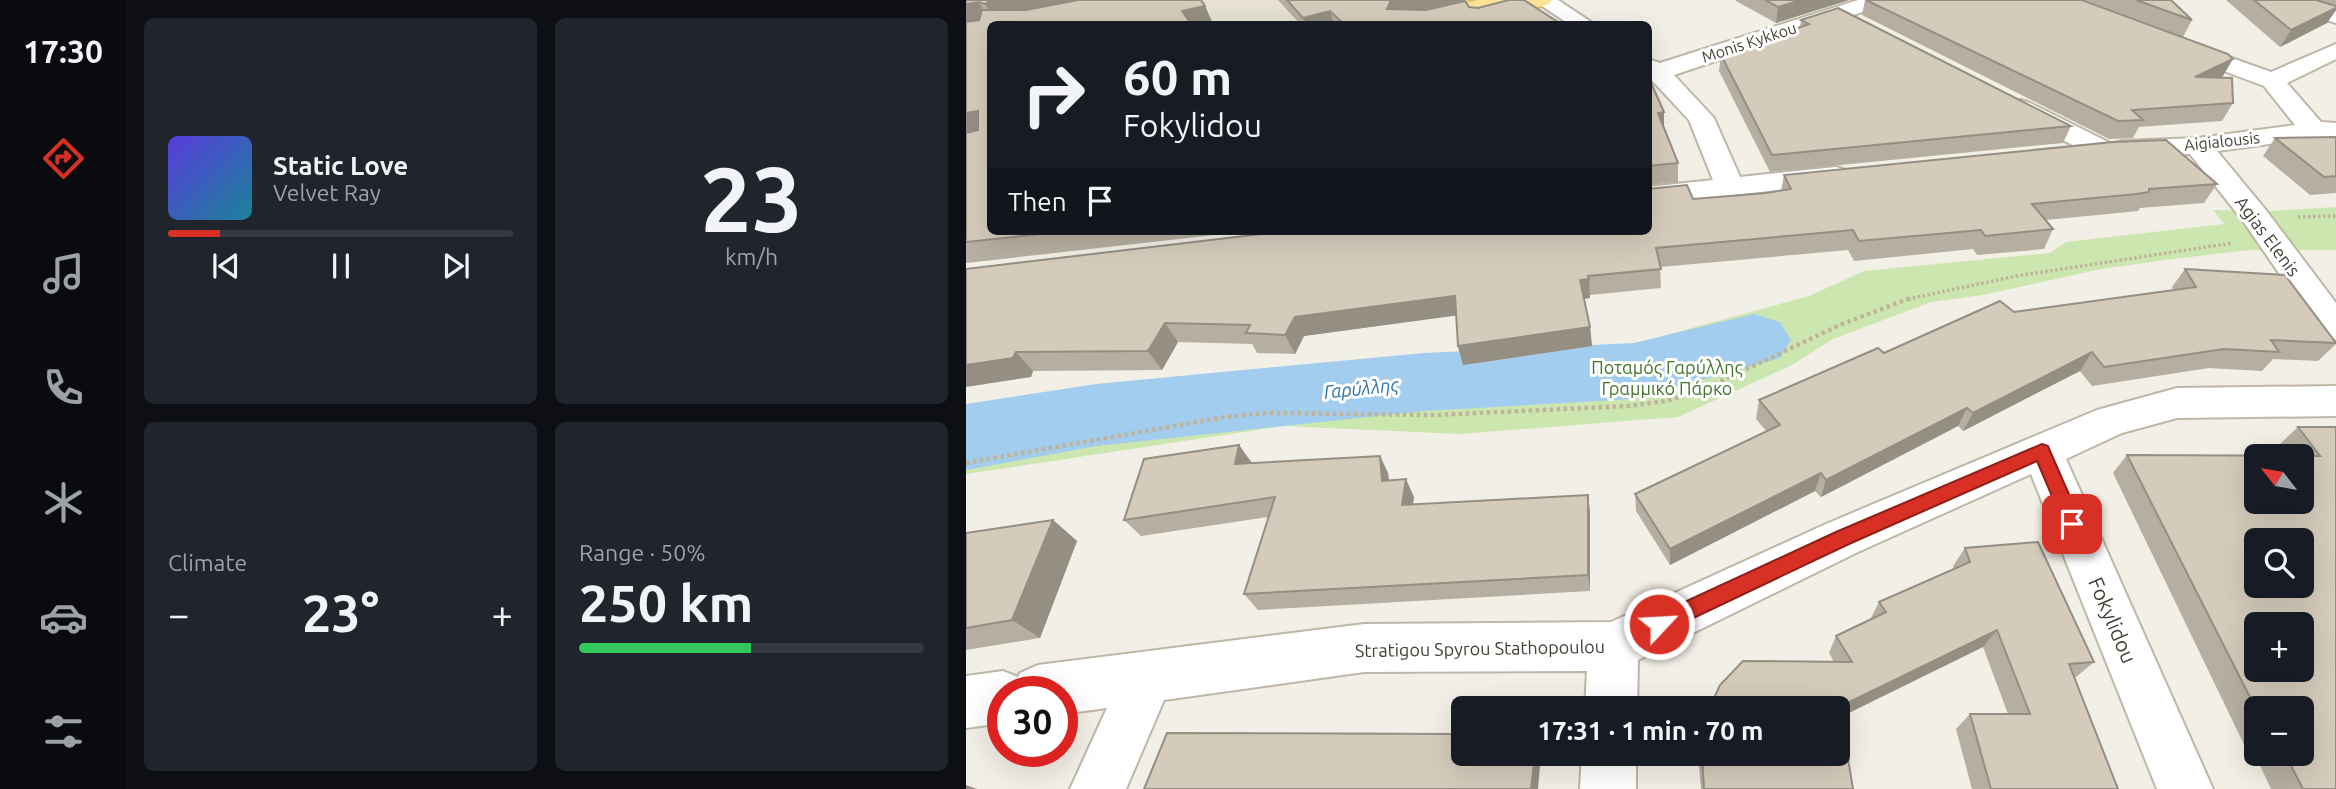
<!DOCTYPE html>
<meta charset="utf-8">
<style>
:root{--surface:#171b24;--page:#20242c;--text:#f1f3f6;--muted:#9ea1a6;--line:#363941;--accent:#d93025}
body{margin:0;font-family:Ubuntu,sans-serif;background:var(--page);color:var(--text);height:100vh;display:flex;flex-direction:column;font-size:26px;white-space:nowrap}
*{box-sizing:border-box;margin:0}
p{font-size:23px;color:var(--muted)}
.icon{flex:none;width:38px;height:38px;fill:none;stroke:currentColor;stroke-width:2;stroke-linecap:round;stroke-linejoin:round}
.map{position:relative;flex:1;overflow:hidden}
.details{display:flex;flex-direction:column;gap:18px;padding:18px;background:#0d0f14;width:840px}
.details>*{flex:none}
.guide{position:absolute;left:21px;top:21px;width:665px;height:214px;border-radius:10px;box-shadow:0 7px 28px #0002;background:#171b24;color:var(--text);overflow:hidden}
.needle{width:46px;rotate:301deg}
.tools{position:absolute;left:1278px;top:444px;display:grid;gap:14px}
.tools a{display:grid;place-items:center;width:70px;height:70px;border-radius:10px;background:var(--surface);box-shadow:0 7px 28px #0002;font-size:35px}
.speed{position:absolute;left:21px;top:676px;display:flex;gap:14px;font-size:35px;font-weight:700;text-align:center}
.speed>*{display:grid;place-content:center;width:91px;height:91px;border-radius:50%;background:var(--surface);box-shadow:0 7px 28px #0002;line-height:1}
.speed .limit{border:10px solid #d22;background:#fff;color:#111}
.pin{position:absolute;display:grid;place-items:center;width:60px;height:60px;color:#fff;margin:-30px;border-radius:14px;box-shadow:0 4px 10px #0006}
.me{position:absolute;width:77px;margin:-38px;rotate:65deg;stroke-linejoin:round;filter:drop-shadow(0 0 5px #0008)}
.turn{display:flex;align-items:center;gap:24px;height:147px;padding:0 21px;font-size:32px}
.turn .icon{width:91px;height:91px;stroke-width:2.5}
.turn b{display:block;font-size:49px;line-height:60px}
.then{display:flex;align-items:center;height:66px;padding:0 21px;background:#0003;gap:14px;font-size:26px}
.big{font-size:52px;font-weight:600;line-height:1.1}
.details .widget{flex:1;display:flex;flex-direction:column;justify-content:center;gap:10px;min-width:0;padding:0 24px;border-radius:10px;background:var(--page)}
.details .dial{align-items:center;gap:0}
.dial b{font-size:91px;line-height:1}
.song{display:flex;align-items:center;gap:21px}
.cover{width:84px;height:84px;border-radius:10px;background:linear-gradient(135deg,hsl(250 70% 55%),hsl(190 70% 35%))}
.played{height:7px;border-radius:4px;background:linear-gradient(90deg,var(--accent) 15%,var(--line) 15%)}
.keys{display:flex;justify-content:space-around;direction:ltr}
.heat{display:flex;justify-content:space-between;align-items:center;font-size:38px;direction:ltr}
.charge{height:10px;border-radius:5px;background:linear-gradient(90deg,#34c759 50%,var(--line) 0)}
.details .tiles{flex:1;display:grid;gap:18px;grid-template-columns:repeat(2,1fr)}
.trip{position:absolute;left:485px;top:696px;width:399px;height:70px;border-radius:10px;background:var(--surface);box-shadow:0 7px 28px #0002;font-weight:600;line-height:70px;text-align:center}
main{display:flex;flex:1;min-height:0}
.tabs{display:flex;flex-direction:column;width:126px;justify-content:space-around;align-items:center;background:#090b0e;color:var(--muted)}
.tabs .icon{width:49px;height:49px}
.tabs .current{color:var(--accent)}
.tabs b{font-size:32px;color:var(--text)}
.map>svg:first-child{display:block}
.residential{fill:#e6e1d4}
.green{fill:#cce6af}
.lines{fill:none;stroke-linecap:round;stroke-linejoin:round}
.river{fill:#a3cdee;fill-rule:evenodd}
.minor-casing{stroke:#beb7a8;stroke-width:4}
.primary-casing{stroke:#e1bf65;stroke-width:4}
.path-far1{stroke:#bfb39a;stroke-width:3.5;stroke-dasharray:2.5 2.5;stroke-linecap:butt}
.path{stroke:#bfb39a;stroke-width:4.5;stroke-dasharray:3.5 3.5;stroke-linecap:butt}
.minor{fill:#fff;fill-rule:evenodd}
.primary{fill:#fce295;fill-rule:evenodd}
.wall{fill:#b6afa1;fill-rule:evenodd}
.shaded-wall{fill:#948e83}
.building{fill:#d4cbbb;stroke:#948e83;stroke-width:2;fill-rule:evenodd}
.route{fill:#d93025;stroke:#8d1f18;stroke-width:2}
.labels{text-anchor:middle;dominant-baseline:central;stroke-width:6;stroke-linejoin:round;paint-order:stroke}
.far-street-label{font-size:16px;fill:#453f35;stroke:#fff}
.street-label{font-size:18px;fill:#453f35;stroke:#fff}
.park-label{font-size:18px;fill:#44752a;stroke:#fff}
.water-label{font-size:19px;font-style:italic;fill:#3176ae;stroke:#fff}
.near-street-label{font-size:21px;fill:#453f35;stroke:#fff}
</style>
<main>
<nav class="tabs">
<b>17:30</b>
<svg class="icon current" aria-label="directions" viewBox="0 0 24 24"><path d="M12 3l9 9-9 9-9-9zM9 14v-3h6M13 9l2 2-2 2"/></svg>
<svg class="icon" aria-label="music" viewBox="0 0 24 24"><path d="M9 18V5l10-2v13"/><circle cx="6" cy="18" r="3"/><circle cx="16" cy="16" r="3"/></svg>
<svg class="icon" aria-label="phone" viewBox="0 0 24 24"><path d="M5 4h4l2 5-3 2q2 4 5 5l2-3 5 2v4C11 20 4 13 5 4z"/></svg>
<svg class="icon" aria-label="climate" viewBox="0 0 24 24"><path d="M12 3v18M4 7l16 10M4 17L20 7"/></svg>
<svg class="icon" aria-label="car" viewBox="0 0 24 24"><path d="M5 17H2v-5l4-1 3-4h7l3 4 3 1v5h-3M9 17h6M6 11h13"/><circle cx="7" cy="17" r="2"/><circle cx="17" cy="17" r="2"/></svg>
<svg class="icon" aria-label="filters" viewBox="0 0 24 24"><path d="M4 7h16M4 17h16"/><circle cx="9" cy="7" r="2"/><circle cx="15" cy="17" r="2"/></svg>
</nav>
<section class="details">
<div class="tiles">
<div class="widget">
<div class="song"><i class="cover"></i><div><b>Static Love</b><p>Velvet Ray</p></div></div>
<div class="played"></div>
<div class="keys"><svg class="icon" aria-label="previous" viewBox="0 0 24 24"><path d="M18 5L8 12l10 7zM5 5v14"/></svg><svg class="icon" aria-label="pause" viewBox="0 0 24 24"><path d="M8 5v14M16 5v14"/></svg><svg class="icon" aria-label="next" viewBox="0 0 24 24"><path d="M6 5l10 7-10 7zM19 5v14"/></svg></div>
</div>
<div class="widget dial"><b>23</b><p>km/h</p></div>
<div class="widget"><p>Climate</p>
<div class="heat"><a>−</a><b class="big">23°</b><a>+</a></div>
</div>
<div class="widget"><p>Range · 50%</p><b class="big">250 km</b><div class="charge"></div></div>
</div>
</section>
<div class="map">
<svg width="1370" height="789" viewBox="0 0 1370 789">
<rect width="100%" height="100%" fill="#f2efe6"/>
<path class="residential" d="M 0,0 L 473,0 L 371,24 L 24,24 Z"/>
<path class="green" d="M 1370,207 L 1370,250 L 1283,250 L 1207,259 L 1135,269 L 1017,295 L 965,302 L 867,339 L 826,365 L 712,417 L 494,434 L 318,426 L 0,474 L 0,420 L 272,390 L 437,367 L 490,371 L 656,347 L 843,296 L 898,271 L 1084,253 L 1100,242 L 1258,224 L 1247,210 L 1305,211 Z"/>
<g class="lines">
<path class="river" d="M 788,314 L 814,322 L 825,340 L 814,358 L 668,399 L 458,411 L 130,446 L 0,470 L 0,404 L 130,384 L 458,353 L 668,343 Z"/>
<defs>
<g id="minor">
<path d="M 567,0 L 592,0 L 628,24 L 603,24 Z"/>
<path d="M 892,0 L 923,0 L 920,4 L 708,75 L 748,118 L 774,177 L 870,167 L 880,170 L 884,176 L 880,182 L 682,205 L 682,187 L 747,180 L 723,120 L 682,76 L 682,59 L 694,63 Z"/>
<path d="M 1307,0 L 1338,0 L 1370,10 L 1370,23 L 1310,4 Z"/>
<path d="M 1215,40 L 1305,72 L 1370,44 L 1370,59 L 1321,83 L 1355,122 L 1370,123 L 1370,139 L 1347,138 L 1251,151 L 1299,209 L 1370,303 L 1370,340 L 1357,337 L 1277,221 L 1224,154 L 1156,157 C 1146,155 1138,158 1127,156 L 1046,113 L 1042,108 L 1046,103 L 1055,100 L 1064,103 L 1146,144 L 1156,141 L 1232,138 L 1329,125 L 1298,86 L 1207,52 L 1204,47 L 1207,42 Z"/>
<path d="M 1370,386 L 1370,416 L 1211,418 L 1156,433 L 1100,459 L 1247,789 L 1191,789 L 1065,474 L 892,552 L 672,660 L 671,709 L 619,709 L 621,671 L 398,672 L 198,700 L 160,789 L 104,789 L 141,708 L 96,714 L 96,691 L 37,691 L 37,723 L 0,728 L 0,676 L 37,671 L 52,677 L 54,673 L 72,665 L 398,624 L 645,622 L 860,524 L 1131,410 L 1211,388 Z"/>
<path d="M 616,754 L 670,754 L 670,789 L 614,789 Z"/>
</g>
<path id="primary" d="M 512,0 L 586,0 L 583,4 L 514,22 L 506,21 L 504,14 L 463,24 L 427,24 L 430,19 Z"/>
</defs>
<use href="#minor" class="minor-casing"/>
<use href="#primary" class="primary-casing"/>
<g class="path-far1">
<path d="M 1332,217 L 1370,216"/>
<path d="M 942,299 L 1050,276 L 1267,243"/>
</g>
<path class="path" d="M 0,463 L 259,417 L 301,413 L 469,415 L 663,406 L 700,401 L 732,392 L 876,324 L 947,297"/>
<use href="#minor" class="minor"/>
<use href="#primary" class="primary"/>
</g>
<g class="wall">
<path d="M 0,0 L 239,6 L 246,22 L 24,24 L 24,231 L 284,231 L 0,263 Z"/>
<path d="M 312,0 L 500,0 L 458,10 L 503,7 L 595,24 L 334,24 Z"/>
<path d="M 770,0 L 883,0 L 810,23 L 770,1 Z"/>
<path d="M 899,0 L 1116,0 L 1257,76 L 1253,78 L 1267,103 L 1256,121 L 1173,127 L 1167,138 L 1143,139 L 896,15 Z"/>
<path d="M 1119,0 L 1205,0 L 1226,20 L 1217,37 Z"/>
<path d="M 1260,0 L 1370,0 L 1370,10 L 1361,23 L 1314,47 Z"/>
<path d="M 835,20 L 1105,126 L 1097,143 L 804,172 L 753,71 L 755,55 L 834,27 Z"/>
<path d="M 682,76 L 698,128 L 712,163 L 712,182 L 682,185 Z"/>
<path d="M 1370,137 L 1370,193 L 1344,195 L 1297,156 L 1309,138 Z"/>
<path d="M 818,175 L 1251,184 L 1238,203 L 1174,208 L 1172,211 L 1080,220 L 1087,229 L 1078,249 L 1011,255 L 1007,249 L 888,261 L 882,250 L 694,267 L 695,288 L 624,295 L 624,298 L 618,299 L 624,327 L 626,346 L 497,365 L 492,346 L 490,315 L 338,336 L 329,354 L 291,353 L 286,344 L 212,342 L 196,370 L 67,371 L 65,377 L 0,269 L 800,193 L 815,191 Z"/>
<path d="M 1219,269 L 1370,342 L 1370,344 L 1352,361 L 1307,359 L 1296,371 L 1243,368 L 1126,386 L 1114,371 L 997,431 L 992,426 L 855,497 L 849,491 L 704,565 L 670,511 L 669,494 L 801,432 L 790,419 L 793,400 L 918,353 L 1048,312 L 1207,290 L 1206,287 Z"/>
<path d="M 1332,427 L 1370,427 L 1370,789 L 1305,789 L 1290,757 L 1284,757 L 1147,473 L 1161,455 L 1321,456 L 1313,445 ZM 1290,709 L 1335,754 L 1290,754 Z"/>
<path d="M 273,445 L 285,463 L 414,456 L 422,473 L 423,480 L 448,497 L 447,505 L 622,495 L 624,512 L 624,591 L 292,610 L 278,594 L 302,517 L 175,536 L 158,520 Z"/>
<path d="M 87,520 L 111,541 L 74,638 L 0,650 L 0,533 Z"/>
<path d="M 999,548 L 1128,662 L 1109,678 L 1152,789 L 1006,789 L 990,729 L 1004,714 L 1042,714 L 1017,647 L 875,717 L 887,789 L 735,789 L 732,754 L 872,754 L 868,662 L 863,653 L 870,636 L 904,620 L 913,602 L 988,569 L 987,566 Z"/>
</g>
<g class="shaded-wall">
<path d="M 25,0 L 115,0 L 30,20 L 19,4 Z"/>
<path d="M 425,0 L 500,0 L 429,16 L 421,9 Z"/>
<path d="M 835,0 L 883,0 L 810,23 L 812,7 Z"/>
<path d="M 13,2 L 23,18 L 0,23 L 0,4 Z"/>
<path d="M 239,6 L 246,22 L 237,24 L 222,24 L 216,11 Z"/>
<path d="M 1370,8 L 1370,10 L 1361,23 L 1314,47 L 1325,30 Z"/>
<path d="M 364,11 L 368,24 L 340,24 L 337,18 Z"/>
<path d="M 1267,59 L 1257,76 L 1219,95 L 1229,77 Z"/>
<path d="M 12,111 L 24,127 L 0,135 L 0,113 Z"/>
<path d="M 698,112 L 698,130 L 692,113 Z"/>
<path d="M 623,279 L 624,298 L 616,299 L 614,280 Z"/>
<path d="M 489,296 L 494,315 L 338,336 L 329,354 L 319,335 L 329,317 Z"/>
<path d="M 199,323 L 212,342 L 196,370 L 182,351 Z"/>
<path d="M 624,327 L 626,346 L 497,365 L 492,346 Z"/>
<path d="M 50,352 L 67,371 L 65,377 L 0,387 L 0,365 Z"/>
<path d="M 1126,352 L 1114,371 L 997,431 L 1007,413 Z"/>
<path d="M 1001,408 L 992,426 L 855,497 L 860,480 Z"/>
<path d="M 273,445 L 286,463 L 269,464 Z"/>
<path d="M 414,456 L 422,473 L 425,498 L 416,481 Z"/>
<path d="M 855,473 L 849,491 L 704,565 L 704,549 Z"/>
<path d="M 440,479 L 448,497 L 444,522 L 436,505 Z"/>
<path d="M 622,495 L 624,512 L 624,591 L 622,575 Z"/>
<path d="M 87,520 L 111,541 L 74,638 L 46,620 Z"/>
<path d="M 1031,630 L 1017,647 L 872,718 L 872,709 L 869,709 Z"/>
<path d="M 569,754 L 575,754 L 572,789 L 565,789 Z"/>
<path d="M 0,785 L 11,789 L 0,789 Z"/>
</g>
<g class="building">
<path d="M 0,0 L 25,0 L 19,4 L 13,2 L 0,4 Z"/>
<path d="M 112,0 L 235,0 L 239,6 L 216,11 L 225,24 L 24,24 L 24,231 L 102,231 L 0,242 L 0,133 L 12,130 L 12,111 L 0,113 L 0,22 L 13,20 L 16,10 L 60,10 Z"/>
<path d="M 321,0 L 425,0 L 421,9 L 460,10 L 499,1 L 503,7 L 512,8 L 543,0 L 558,0 L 595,24 L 378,24 L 364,11 L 337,18 Z"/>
<path d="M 799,0 L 835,0 L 812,7 Z"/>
<path d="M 900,0 L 1116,0 L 1262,54 L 1267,59 L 1229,77 L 1266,78 L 1267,103 L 1166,110 L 1177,120 L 1152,121 Z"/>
<path d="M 1170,0 L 1205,0 L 1226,20 Z"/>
<path d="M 1288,0 L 1350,0 L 1370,6 L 1370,8 L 1325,30 Z"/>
<path d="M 872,8 L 1105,126 L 806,155 L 755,55 L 843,24 L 835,20 Z"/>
<path d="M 682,76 L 698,112 L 692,113 L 712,163 L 682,166 Z"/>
<path d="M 1370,137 L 1370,176 L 1358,177 L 1309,138 Z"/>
<path d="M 1200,140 L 1251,184 L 1183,189 L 1183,192 L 1170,194 L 1066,204 L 1087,229 L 1019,236 L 1015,230 L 893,241 L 887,230 L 690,248 L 695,269 L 622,276 L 623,279 L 614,280 L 624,327 L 492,346 L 489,296 L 329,317 L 319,335 L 280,333 L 284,325 L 199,323 L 182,351 L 50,352 L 47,358 L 0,365 L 0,269 L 320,231 L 682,231 L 682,189 L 721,185 L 727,199 L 800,193 L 825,189 L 818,175 L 1147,142 Z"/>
<path d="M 1219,269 L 1319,275 L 1370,343 L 1305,340 L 1313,352 L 1258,349 L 1138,367 L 1126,352 L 1007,413 L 1001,408 L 860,480 L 855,473 L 704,549 L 669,494 L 814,425 L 793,400 L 912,348 L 918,353 L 1034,301 L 1048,312 L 1230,287 Z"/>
<path d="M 1332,427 L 1370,427 L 1370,789 L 1337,789 L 1319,754 L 1335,754 L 1335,709 L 1290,709 L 1161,455 L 1354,456 ZM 1290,457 L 1335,457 L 1335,502 L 1290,502 ZM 1290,541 L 1335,541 L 1335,586 L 1290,586 ZM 1290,625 L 1335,625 L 1335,670 L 1290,670 Z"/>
<path d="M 273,445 L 269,464 L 414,456 L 416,481 L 440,479 L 436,505 L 622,495 L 622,575 L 278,594 L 309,497 L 158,520 L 178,459 Z"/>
<path d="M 87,520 L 46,620 L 0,628 L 0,533 Z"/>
<path d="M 1072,542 L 1128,662 L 1103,664 L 1152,789 L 1025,789 L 1004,714 L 1064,714 L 1031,630 L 869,709 L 743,709 L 754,685 L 777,661 L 886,662 L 870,636 L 920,612 L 913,602 L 1004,562 L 999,548 Z"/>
<path d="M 872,716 L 875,716 L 887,789 L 738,789 L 736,754 L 872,754 Z"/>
<path d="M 201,733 L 497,734 L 497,754 L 569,754 L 565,789 L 178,789 Z"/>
</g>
<path class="route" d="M 1076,444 L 1082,446 L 1084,451 L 1116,524 L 1113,529 L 1106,532 L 1100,529 L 1071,461 L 883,544 L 700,631 L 693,634 L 686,631 L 683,624 L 686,617 L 870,532 Z"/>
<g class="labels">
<g class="far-street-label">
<text transform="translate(783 42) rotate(-18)">Monis Kykkou</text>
<text transform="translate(1256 141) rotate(-6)">Aigialousis</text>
</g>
<g class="street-label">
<text transform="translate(1302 236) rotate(53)">Agias Elenis</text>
<text transform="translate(514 648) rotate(-1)">Stratigou Spyrou Stathopoulou</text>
</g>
<g class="park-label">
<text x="701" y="367">Ποταμός Γαρύλλης<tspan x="701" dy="21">Γραμμικό Πάρκο</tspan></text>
</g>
<g class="water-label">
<text transform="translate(395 388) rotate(-6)">Γαρύλλης</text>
</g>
<g class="near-street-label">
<text transform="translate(1147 620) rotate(67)">Fokylidou</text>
</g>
</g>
</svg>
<div class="tools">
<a><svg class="needle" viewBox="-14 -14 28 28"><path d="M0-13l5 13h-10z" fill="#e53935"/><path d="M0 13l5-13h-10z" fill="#9ea1a6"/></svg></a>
<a><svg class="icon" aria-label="search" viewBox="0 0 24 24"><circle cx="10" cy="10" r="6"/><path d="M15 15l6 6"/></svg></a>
<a>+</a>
<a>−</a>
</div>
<div class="speed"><div class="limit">30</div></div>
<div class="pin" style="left:1106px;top:524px;background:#d93025"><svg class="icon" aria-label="arrive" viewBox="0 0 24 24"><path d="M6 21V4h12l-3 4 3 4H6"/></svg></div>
<svg class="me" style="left:693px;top:624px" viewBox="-20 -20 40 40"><circle r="17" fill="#d93025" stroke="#fff" stroke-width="3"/><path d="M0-11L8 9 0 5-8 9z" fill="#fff"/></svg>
<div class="trip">17:31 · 1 min · 70 m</div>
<div class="guide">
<div class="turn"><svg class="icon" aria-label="right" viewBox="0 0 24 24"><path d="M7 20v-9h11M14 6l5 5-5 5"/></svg><div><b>60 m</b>Fokylidou</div></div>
<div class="then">Then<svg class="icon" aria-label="arrive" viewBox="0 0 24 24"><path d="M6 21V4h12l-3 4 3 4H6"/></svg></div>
</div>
</div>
</main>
